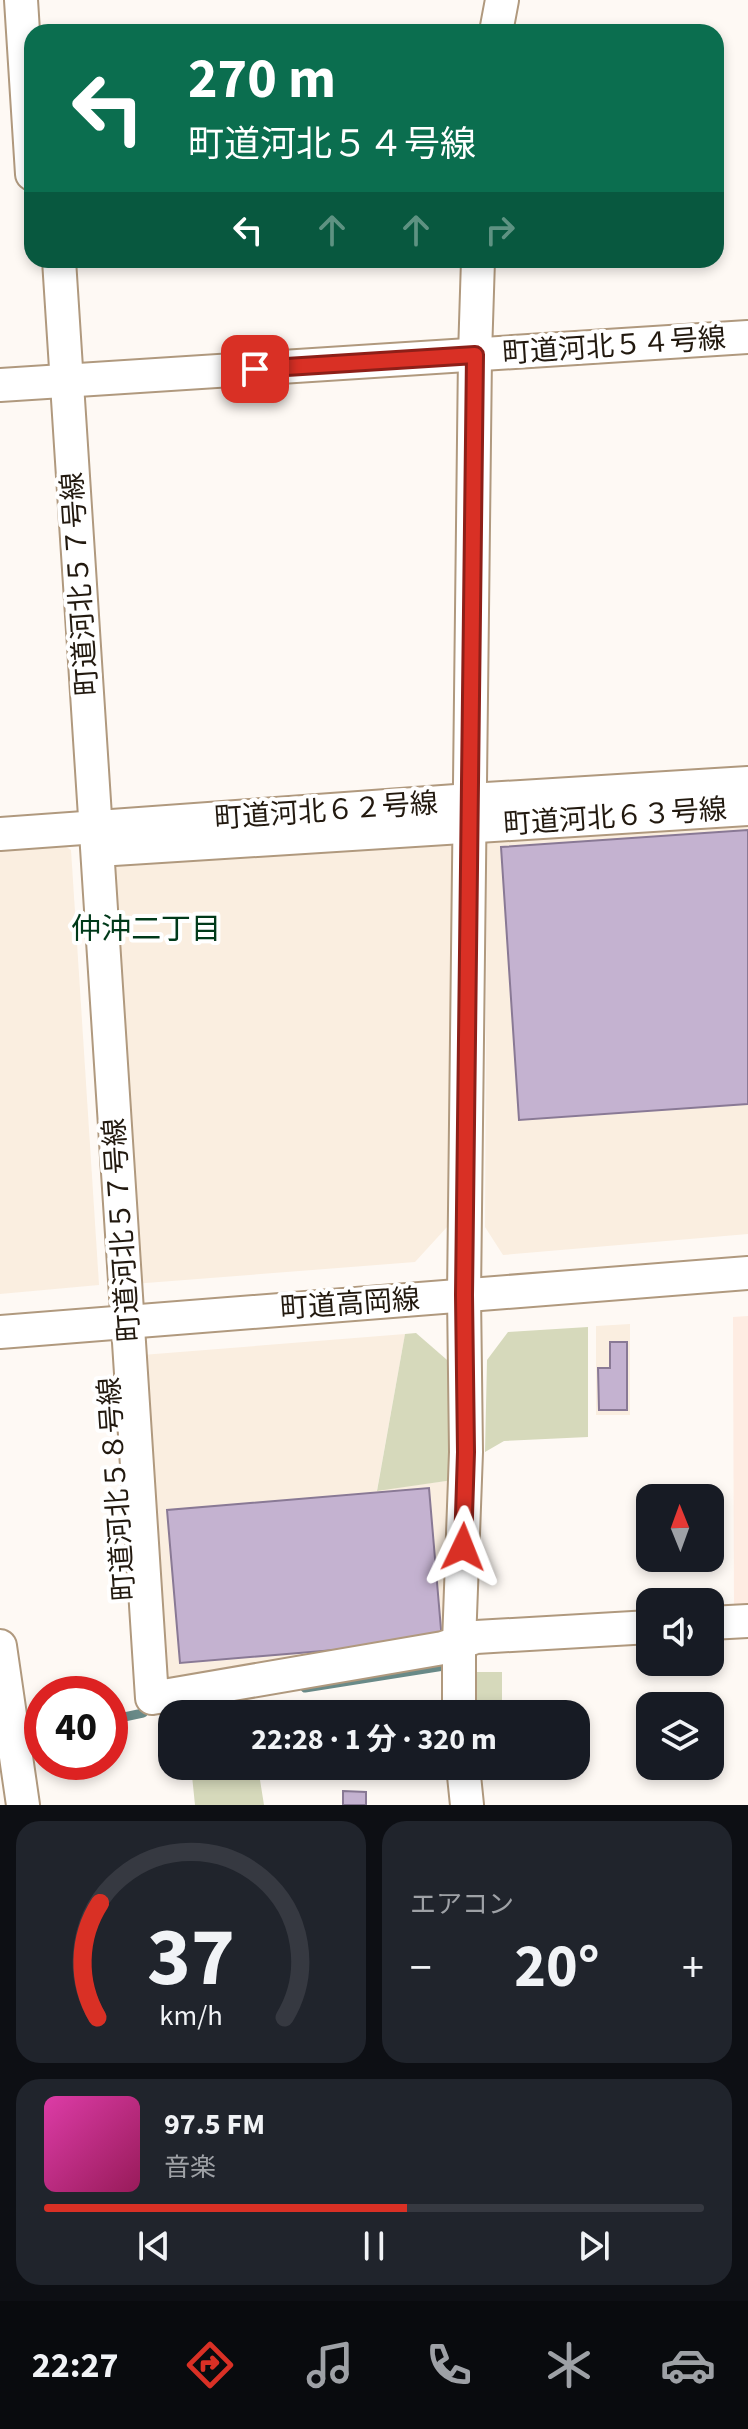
<!DOCTYPE html>
<html lang="ja">
<meta charset="utf-8">
<style>
:root{--surface:#171b24;--page:#20242c;--text:#f1f3f6;--muted:#9ea1a6;--line:#363941;--accent:#d93025}
body{margin:0;font-family:"Source Sans 3","Noto Sans JP",sans-serif;background:var(--page);color:var(--text);height:100vh;display:flex;flex-direction:column;font-size:30px;white-space:nowrap}
*{box-sizing:border-box;margin:0}
p{font-size:26px;color:var(--muted)}
.icon{flex:none;width:44px;height:44px;fill:none;stroke:currentColor;stroke-width:2;stroke-linecap:round;stroke-linejoin:round}
.map{position:relative;height:1805px;overflow:hidden}
.sheet{display:flex;flex-direction:column;gap:16px;padding:16px;background:#0d0f14;flex:1}
.sheet>*{flex:none}
.guide{position:absolute;left:24px;top:24px;width:700px;height:244px;border-radius:24px;box-shadow:0 4px 12px #0003;background:#0b6e4f;color:#fff;overflow:hidden}
.needle{width:52px;rotate:359deg}
.tools{position:absolute;left:636px;top:1484px;display:grid;gap:16px}
.tools a{display:grid;place-items:center;width:88px;height:88px;border-radius:16px;background:var(--surface);box-shadow:0 4px 12px #0003;font-size:40px}
.speed{position:absolute;left:24px;top:1676px;display:flex;gap:16px;font-size:40px;font-weight:700;text-align:center}
.speed>*{display:grid;place-content:center;width:104px;height:104px;border-radius:50%;background:var(--surface);box-shadow:0 4px 12px #0003;line-height:1}
.speed .limit{border:12px solid #d22;background:#fff;color:#111}
.pin{position:absolute;display:grid;place-items:center;width:68px;height:68px;color:#fff;margin:-34px;border-radius:16px;box-shadow:0 4px 12px #0006}
.me{position:absolute;width:88px;margin:-44px;rotate:2deg;stroke-linejoin:round;filter:drop-shadow(0 0 6px #0008)}
.turn{display:flex;align-items:center;gap:28px;height:168px;padding:0 32px;font-size:36px}
.turn .icon{width:104px;height:104px;stroke-width:2.5}
.turn b{display:block;font-size:56px;line-height:68px}
.lanes{display:flex;align-items:center;height:76px;padding:0 32px;background:#0003;justify-content:center;gap:40px;direction:ltr}
.lanes .off{opacity:.35}
.big{font-size:60px;font-weight:700;line-height:1.1}
.sheet .tile{flex:1;display:flex;flex-direction:column;justify-content:center;gap:12px;min-width:0;padding:0 28px;border-radius:24px;background:var(--page)}
.sheet .dial{align-items:center;gap:0}
.dial svg{height:208px;overflow:visible;fill:none;stroke:var(--line);stroke-width:7;stroke-linecap:round;text-anchor:middle}
.dial text{fill:var(--text);stroke:none}
.song{display:flex;align-items:center;gap:24px}
.cover{width:96px;height:96px;border-radius:12px;background:linear-gradient(135deg,hsl(320 70% 55%),hsl(330 70% 35%))}
.played{height:8px;border-radius:4px;background:linear-gradient(90deg,var(--accent) 55%,var(--line) 55%)}
.keys{display:flex;justify-content:space-around;direction:ltr}
.heat{display:flex;justify-content:space-between;align-items:center;font-size:44px;direction:ltr}
.sheet .tiles{flex:1;display:grid;gap:16px;grid-template-columns:1fr 1fr}
.tile:last-child{grid-column:span 2}
.trip{position:absolute;left:158px;top:1700px;width:432px;height:80px;border-radius:24px;background:var(--surface);box-shadow:0 4px 12px #0003;font-weight:700;line-height:80px;text-align:center}
.tab-bar{display:flex;height:128px;justify-content:space-around;align-items:center;background:#090b0e;color:var(--muted)}
.tab-bar .icon{width:56px;height:56px}
.tab-bar .current{color:var(--accent)}
.tab-bar b{font-size:36px;color:var(--text)}
.map>svg:first-child{display:block}
.commercial{fill:#feece2}
.built{fill:#faeee0}
.green{fill:#d6d9bb}
.lines{fill:none;stroke-linecap:round;stroke-linejoin:round}
.stream{stroke:#698a88;stroke-width:9}
.building{fill:#c4b2d0;stroke:#897995;stroke-width:2}
.minor-casing{stroke:#b0997e;stroke-width:36}
.minor{stroke:#fff;stroke-width:32}
.route-casing{stroke:#8d1f18;stroke-width:20}
.route{stroke:#d93025;stroke-width:14}
.labels{text-anchor:middle;dominant-baseline:central;stroke-width:8;stroke-linejoin:round;paint-order:stroke}
.street-label{font-size:28px;fill:#22190f;stroke:#fff}
.neighbourhood-label{font-size:30px;fill:#003a1a;stroke:#fff}
</style>
<div class="map">
<svg width="748" height="1805" viewBox="0 0 748 1805">
<rect width="100%" height="100%" fill="#fef9f4"/>
<path class="commercial" d="M 748,1316 L 748,1615 L 734,1616 L 733,1317 Z"/>
<g class="built">
<path d="M 748,818 L 748,1234 L 503,1255 L 485,1227 L 487,836 Z"/>
<path d="M 457,838 L 453,1226 L 447,1227 L 415,1262 L 133,1284 L 105,861 Z"/>
<path d="M 63,845 L 71,850 L 99,1285 L 0,1294 L 0,849 Z"/>
<path d="M 630,1324 L 630,1415 L 596,1415 L 596,1326 Z"/>
<path d="M 405,1334 L 377,1490 L 453,1480 L 449,1633 L 163,1691 L 142,1355 Z"/>
</g>
<g class="green">
<path d="M 588,1327 L 588,1437 L 504,1441 L 485,1452 L 487,1360 L 508,1332 Z"/>
<path d="M 416,1333 L 454,1366 L 453,1480 L 377,1491 L 405,1334 Z"/>
<path d="M 474,1672 L 502,1672 L 502,1704 L 472,1704 Z"/>
<path d="M 191,1766 L 271,1766 L 260,1780 L 264,1805 L 195,1805 Z"/>
</g>
<g class="lines">
<g class="stream">
<path d="M 305,1688 L 444,1666"/>
<path d="M 110,1720 L 143,1713 L 143,1699"/>
<path d="M 32,1736 L 42,1734"/>
</g>
</g>
<g class="building">
<path d="M 748,830 L 748,1104 L 519,1120 L 501,847 Z"/>
<path d="M 610,1342 L 627,1342 L 627,1410 L 599,1410 L 598,1368 L 610,1368 Z"/>
<path d="M 429,1488 L 442,1641 L 180,1663 L 167,1510 Z"/>
<rect x="341" y="1766" width="30" height="11"/>
<path d="M 343,1791 L 366,1792 L 366,1805 L 343,1805 Z"/>
</g>
<g class="lines">
<defs>
<g id="minor">
<path d="M 21,0 L 32,174"/>
<path d="M 496,32 L 502,0"/>
<path d="M 59,260 L 152,1698 L 443,1648 L 476,1637 L 650,1627"/>
<path d="M 0,385 L 748,337"/>
<path d="M 0,834 L 470,800 L 748,783"/>
<path d="M 98,850 L 748,809"/>
<path d="M 0,1332 L 748,1273"/>
<path d="M 710,1623 L 748,1621"/>
<path d="M 0,1646 L 23,1805"/>
<path d="M 459,1714 L 459,1643 L 466,1452 L 464,1295 L 475,355 L 478,260"/>
<path d="M 463,1766 L 467,1805"/>
</g>
</defs>
<use href="#minor" class="minor-casing"/>
<use href="#minor" class="minor"/>
</g>
<g class="lines">
<defs>
<path id="route" d="M 255,369 L 475,355 L 464,1295 L 466,1452 L 463,1547"/>
</defs>
<use href="#route" class="route-casing"/>
<use href="#route" class="route"/>
</g>
<g class="labels">
<g class="street-label">
<text transform="translate(614 346) rotate(-4)">町道河北５４号線</text>
<text transform="translate(80 584) rotate(-94)">町道河北５７号線</text>
<text transform="translate(326 811) rotate(-4)">町道河北６２号線</text>
<text transform="translate(615 817) rotate(-4)">町道河北６３号線</text>
<text transform="translate(122 1230) rotate(-94)">町道河北５７号線</text>
<text transform="translate(350 1304) rotate(-4)">町道高岡線</text>
<text transform="translate(117 1489) rotate(-94)">町道河北５８号線</text>
</g>
<g class="neighbourhood-label">
<text x="146" y="929">仲沖二丁目</text>
</g>
</g>
</svg>
<div class="tools">
<a><svg class="needle" viewBox="-14 -14 28 28"><path d="M0-13l5 13h-10z" fill="#e53935"/><path d="M0 13l5-13h-10z" fill="#9ea1a6"/></svg></a>
<a><svg class="icon" aria-label="sound" viewBox="0 0 24 24"><path d="M4 9h4l5-4v14l-5-4H4zM17 9q2 3 0 6"/></svg></a>
<a><svg class="icon" aria-label="layers" viewBox="0 0 24 24"><path d="M12 4l9 5-9 5-9-5zM3 14l9 5 9-5"/></svg></a>
</div>
<div class="speed"><div class="limit">40</div></div>
<div class="pin" style="left:255px;top:369px;background:#d93025"><svg class="icon" aria-label="arrive" viewBox="0 0 24 24"><path d="M6 21V4h12l-3 4 3 4H6"/></svg></div>
<svg class="me" style="left:463px;top:1547px" viewBox="-20 -20 40 40"><path d="M0-17L14 15 0 8-14 15z" fill="#d93025" stroke="#fff" stroke-width="4"/></svg>
<div class="trip">22:28 · 1 分 · 320 m</div>
<div class="guide">
<div class="turn"><svg class="icon" aria-label="left" viewBox="0 0 24 24"><path d="M17 20v-9H6M10 6l-5 5 5 5"/></svg><div><b>270 m</b>町道河北５４号線</div></div>
<div class="lanes"><svg class="icon" aria-label="left" viewBox="0 0 24 24"><path d="M17 20v-9H6M10 6l-5 5 5 5"/></svg><svg class="icon off" aria-label="ahead" viewBox="0 0 24 24"><path d="M12 20V5M6 11l6-6 6 6"/></svg><svg class="icon off" aria-label="ahead" viewBox="0 0 24 24"><path d="M12 20V5M6 11l6-6 6 6"/></svg><svg class="icon off" aria-label="right" viewBox="0 0 24 24"><path d="M7 20v-9h11M14 6l5 5-5 5"/></svg></div>
</div>
</div>
<section class="sheet">
<div class="tiles">
<div class="tile dial"><svg viewBox="0 0 100 80">
<path d="M14 69A42 42 0 1 1 86 69"/>
<path d="M14 69A42 42 0 0 1 15 25" stroke="#d93025"/>
<text x="50" y="56" font-size="32" font-weight="700">37</text>
<text x="50" y="72" font-size="11">km/h</text>
</svg></div>
<div class="tile"><p>エアコン</p>
<div class="heat"><a>−</a><b class="big">20°</b><a>+</a></div>
</div>
<div class="tile">
<div class="song"><i class="cover"></i><div><b>97.5 FM</b><p>音楽</p></div></div>
<div class="played"></div>
<div class="keys"><svg class="icon" aria-label="previous" viewBox="0 0 24 24"><path d="M18 5L8 12l10 7zM5 5v14"/></svg><svg class="icon" aria-label="pause" viewBox="0 0 24 24"><path d="M8 5v14M16 5v14"/></svg><svg class="icon" aria-label="next" viewBox="0 0 24 24"><path d="M6 5l10 7-10 7zM19 5v14"/></svg></div>
</div>
</div>
</section>
<nav class="tab-bar">
<b>22:27</b>
<svg class="icon current" aria-label="directions" viewBox="0 0 24 24"><path d="M12 3l9 9-9 9-9-9zM9 14v-3h6M13 9l2 2-2 2"/></svg>
<svg class="icon" aria-label="music" viewBox="0 0 24 24"><path d="M9 18V5l10-2v13"/><circle cx="6" cy="18" r="3"/><circle cx="16" cy="16" r="3"/></svg>
<svg class="icon" aria-label="phone" viewBox="0 0 24 24"><path d="M5 4h4l2 5-3 2q2 4 5 5l2-3 5 2v4C11 20 4 13 5 4z"/></svg>
<svg class="icon" aria-label="climate" viewBox="0 0 24 24"><path d="M12 3v18M4 7l16 10M4 17L20 7"/></svg>
<svg class="icon" aria-label="car" viewBox="0 0 24 24"><path d="M5 17H2v-5l4-1 3-4h7l3 4 3 1v5h-3M9 17h6M6 11h13"/><circle cx="7" cy="17" r="2"/><circle cx="17" cy="17" r="2"/></svg>
</nav>
